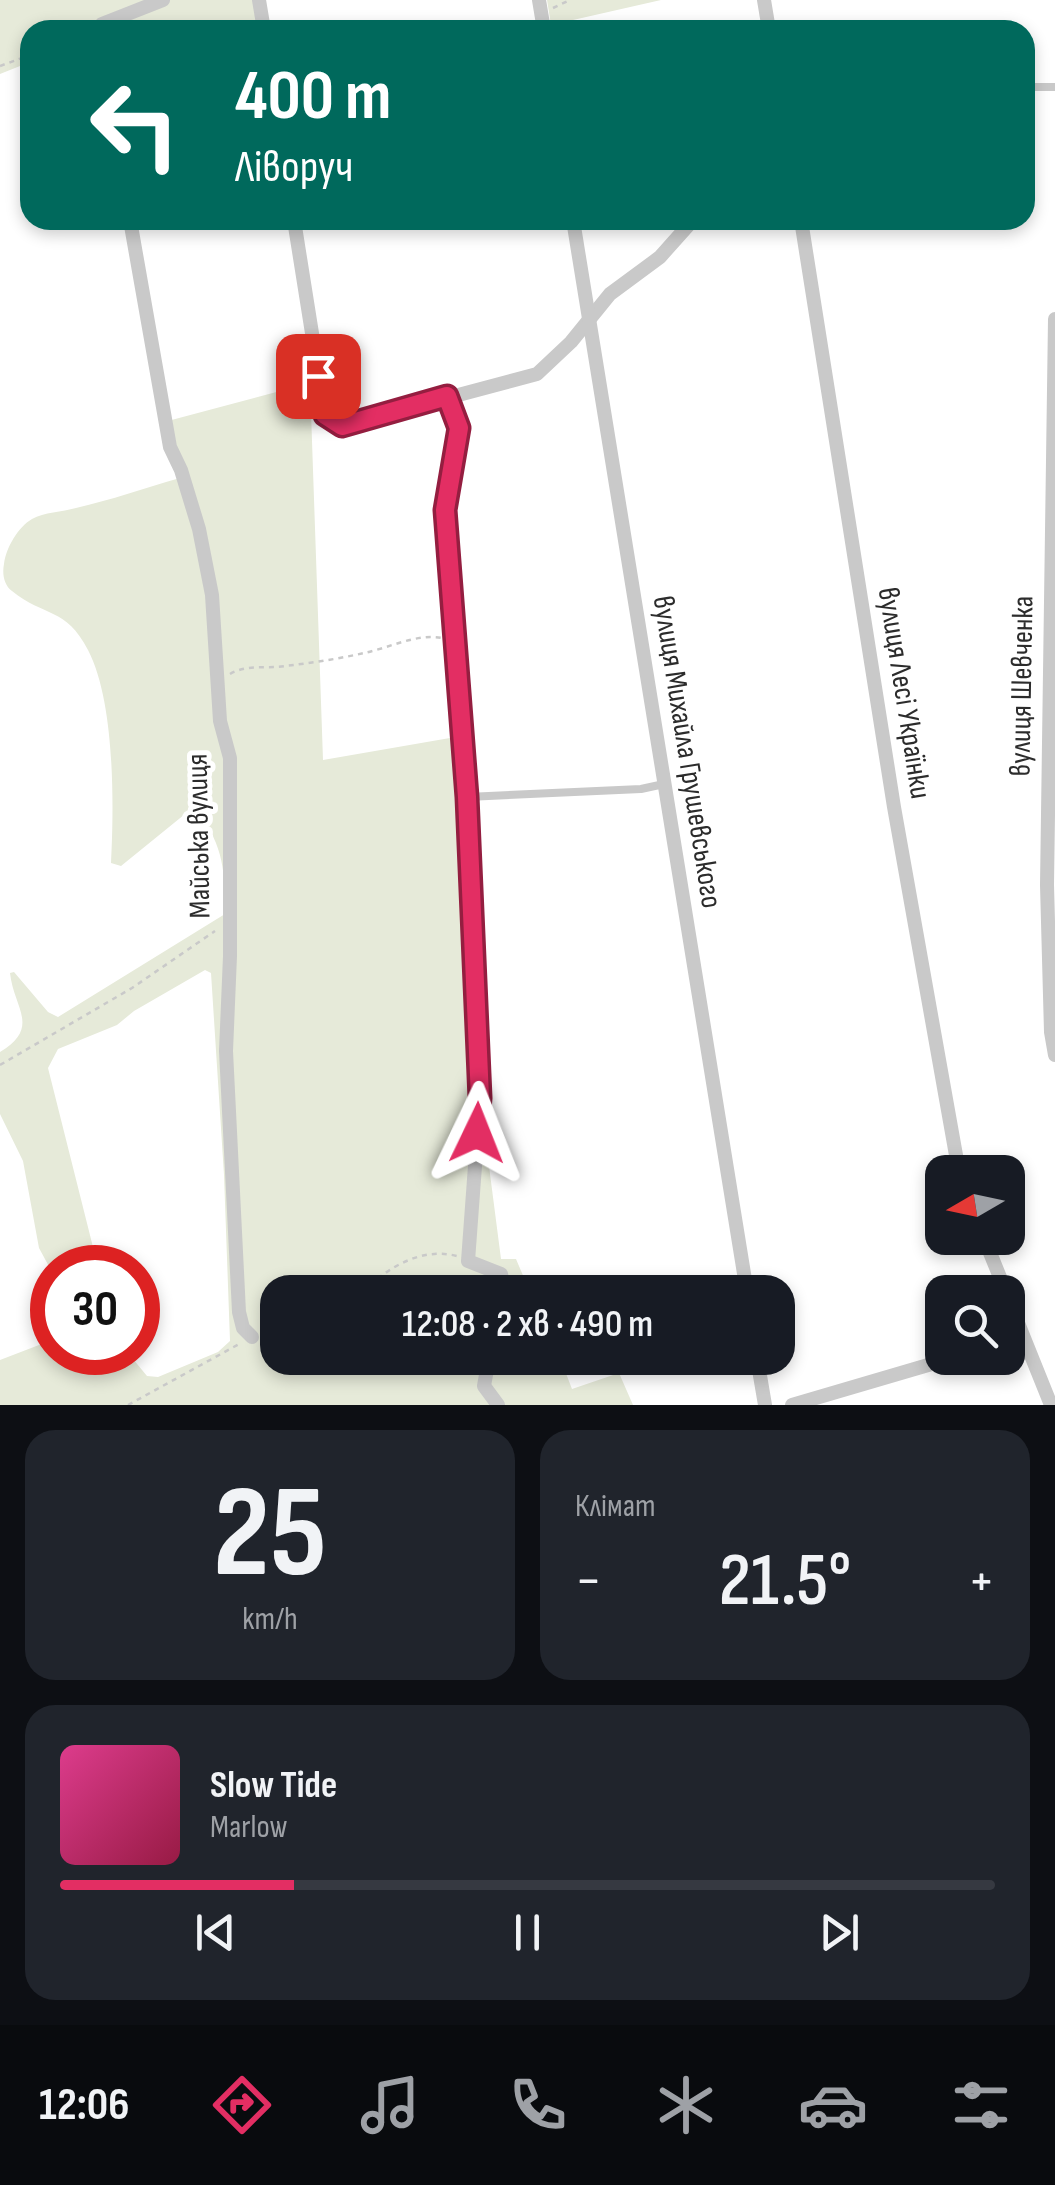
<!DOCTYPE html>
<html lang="uk">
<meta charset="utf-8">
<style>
:root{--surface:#171b24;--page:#20242c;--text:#f1f3f6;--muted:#9ea1a6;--line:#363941;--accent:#e32e63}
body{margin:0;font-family:"Sofia Sans Condensed",sans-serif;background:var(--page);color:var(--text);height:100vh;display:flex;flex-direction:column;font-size:38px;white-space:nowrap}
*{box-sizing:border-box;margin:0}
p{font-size:32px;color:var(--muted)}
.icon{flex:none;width:55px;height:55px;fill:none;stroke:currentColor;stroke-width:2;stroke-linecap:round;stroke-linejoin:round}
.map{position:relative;height:1405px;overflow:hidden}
.panel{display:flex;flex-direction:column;gap:25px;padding:25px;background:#0d0f14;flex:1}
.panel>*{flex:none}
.guide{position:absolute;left:20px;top:20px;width:1015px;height:210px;border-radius:30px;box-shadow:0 5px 15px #0003;background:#00695c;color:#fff;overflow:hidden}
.needle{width:65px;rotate:261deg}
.fabs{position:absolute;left:925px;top:1155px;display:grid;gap:20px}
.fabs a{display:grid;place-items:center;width:100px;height:100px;border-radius:20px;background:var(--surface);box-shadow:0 5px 15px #0003;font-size:50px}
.speed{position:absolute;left:30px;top:1245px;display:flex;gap:20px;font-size:50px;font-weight:700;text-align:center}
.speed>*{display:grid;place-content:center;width:130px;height:130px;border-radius:50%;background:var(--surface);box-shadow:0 5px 15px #0003;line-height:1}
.speed .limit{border:15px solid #d22;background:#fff;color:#111}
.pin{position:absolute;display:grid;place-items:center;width:85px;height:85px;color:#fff;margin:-42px;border-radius:20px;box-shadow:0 5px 15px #0006}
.me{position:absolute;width:110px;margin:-55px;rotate:2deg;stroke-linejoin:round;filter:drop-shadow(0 0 8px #0008)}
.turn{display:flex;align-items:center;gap:35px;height:210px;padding:0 50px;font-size:45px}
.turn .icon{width:130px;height:130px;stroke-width:2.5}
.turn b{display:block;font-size:70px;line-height:85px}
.big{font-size:75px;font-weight:600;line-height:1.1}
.panel .widget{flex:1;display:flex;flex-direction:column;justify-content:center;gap:15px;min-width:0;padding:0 35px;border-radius:30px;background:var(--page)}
.panel .dial{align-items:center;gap:0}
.dial b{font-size:130px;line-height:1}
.song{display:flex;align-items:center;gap:30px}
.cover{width:120px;height:120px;border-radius:15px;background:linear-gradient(135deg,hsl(330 70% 55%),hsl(340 70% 35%))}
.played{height:10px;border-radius:5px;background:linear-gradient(90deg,var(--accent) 25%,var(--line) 25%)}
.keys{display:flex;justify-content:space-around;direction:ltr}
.heat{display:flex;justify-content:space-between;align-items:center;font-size:55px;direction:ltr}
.panel .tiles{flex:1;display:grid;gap:25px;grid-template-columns:1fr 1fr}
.widget:last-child{grid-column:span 2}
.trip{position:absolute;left:260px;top:1275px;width:535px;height:100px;border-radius:30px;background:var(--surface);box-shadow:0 5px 15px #0003;font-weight:600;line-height:100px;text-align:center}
.dock{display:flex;height:160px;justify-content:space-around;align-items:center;background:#090b0e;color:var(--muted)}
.dock .icon{width:70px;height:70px}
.dock .selected{color:var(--accent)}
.dock b{font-size:45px;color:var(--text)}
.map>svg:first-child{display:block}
.green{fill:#e6ead9}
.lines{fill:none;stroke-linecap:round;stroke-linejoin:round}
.path{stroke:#c9c9c9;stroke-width:2.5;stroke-dasharray:5 5;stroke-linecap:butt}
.service{stroke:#c9c9c9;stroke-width:8}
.minor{stroke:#c9c9c9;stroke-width:14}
.route-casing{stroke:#941e40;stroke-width:25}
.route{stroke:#e32e63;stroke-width:18}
.labels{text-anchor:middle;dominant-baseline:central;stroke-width:10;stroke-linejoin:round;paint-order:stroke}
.street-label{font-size:30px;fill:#2c2c2c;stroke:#fff}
</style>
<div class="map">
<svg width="1055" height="1405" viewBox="0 0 1055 1405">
<rect width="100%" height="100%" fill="#fff"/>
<g class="green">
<path d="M 0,0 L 257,0 L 261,30 L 30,30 L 30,62 L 0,74 Z"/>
<path d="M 547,0 L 661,0 L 551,25 Z"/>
<path d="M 149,354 L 164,422 L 310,383 L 323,760 L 473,734 L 486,1143 L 501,1259 L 516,1259 L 530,1292 L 278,1292 L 278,1358 L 560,1358 L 572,1389 L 619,1373 L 633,1405 L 0,1405 L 0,1360 L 52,1340 L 52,1352 L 128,1353 L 147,1376 L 158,1377 L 218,1352 L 230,1341 L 224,1175 L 211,973 L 205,970 L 134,1011 L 117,1025 L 58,1049 L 48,1068 L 98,1267 L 52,1268 L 52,1272 L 39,1248 L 23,1161 L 0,1114 L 0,1052 C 41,1027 14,1009 10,973 L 14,972 L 48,1012 L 58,1017 L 225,914 C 225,871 224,848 198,811 L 190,810 L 121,866 L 111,863 C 114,804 115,702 88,650 C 66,607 44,617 12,591 C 4,585 2,574 4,564 C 6,548 18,527 32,519 C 44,512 62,512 76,508 C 111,500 145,488 180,478 L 159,422 Z"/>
</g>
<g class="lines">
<g class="path">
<path d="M 553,8 L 570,0"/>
<path d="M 0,66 L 30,55"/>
<path d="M 230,674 C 247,664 266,669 285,666 C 311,663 338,659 364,653 C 389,648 417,633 442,638"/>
<path d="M 0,1065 L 132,988 L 215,931"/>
<path d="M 363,1292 C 388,1267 421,1247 457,1256"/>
<path d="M 267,1335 L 278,1331"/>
<path d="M 128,1405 L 241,1343"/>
</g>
<g class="service">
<path d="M 1025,87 L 1055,87"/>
<path d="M 467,797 L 641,789 L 664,784"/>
</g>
<g class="minor">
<path d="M 259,0 L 264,30"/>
<path d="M 539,0 L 544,30"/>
<path d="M 764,0 L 769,30"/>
<path d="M 102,30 L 102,24 L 163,0"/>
<path d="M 130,220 L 170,447 L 181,470 L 199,529 L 212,595 L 220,721 L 230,758 L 230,956 L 226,1051 L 239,1312 L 243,1328 L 252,1337"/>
<path d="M 294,220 L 325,415 L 342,426 L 537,374 L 571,342 L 610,294 L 660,257 L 693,220"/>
<path d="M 573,220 L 747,1292"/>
<path d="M 801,220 L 894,807 L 959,1172"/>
<path d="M 1055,319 L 1047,885 L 1051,1032 L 1055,1055"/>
<path d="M 447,396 L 459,428 L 445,510 L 467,797 L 480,1098 L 468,1261 L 501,1274 L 505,1292"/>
<path d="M 984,1238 L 1006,1292"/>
<path d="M 1008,1298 L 1051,1405"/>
<path d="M 1008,1342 L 1023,1337"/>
<path d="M 489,1358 L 484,1386 L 498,1405"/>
<path d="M 757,1358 L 765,1405"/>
<path d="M 792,1405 L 952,1358"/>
</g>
</g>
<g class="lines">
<defs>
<path id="route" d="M 318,376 L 325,415 L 342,426 L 447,396 L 459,428 L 445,510 L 467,797 L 480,1098 L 477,1133"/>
</defs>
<use href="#route" class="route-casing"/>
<use href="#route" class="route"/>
</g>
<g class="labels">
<g class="street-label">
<text transform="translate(1022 686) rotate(-89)">вулиця Шевченка</text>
<text transform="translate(904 693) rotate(81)">вулиця Лесі Українки</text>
<text transform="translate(687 752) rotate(81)">вулиця Михайла Грушевського</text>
<text transform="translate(199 836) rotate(-91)">Майська вулиця</text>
</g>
</g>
</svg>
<div class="fabs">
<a><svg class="needle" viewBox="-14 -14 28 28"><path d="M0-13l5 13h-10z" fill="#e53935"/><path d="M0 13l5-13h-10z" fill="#9ea1a6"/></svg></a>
<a><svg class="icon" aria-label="search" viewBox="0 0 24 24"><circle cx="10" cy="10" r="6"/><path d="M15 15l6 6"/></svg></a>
</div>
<div class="speed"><div class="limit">30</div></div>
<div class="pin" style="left:318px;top:376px;background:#d93025"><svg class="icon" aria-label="arrive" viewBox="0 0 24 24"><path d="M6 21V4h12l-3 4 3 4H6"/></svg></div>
<svg class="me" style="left:477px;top:1133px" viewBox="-20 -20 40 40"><path d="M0-17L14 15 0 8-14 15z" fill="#e32e63" stroke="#fff" stroke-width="4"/></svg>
<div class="trip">12:08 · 2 хв · 490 m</div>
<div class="guide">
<div class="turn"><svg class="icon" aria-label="left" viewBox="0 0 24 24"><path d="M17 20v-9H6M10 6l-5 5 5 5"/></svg><div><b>400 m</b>Ліворуч</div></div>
</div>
</div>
<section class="panel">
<div class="tiles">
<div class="widget dial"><b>25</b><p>km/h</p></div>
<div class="widget"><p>Клімат</p>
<div class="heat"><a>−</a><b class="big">21.5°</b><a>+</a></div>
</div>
<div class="widget">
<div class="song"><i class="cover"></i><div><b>Slow Tide</b><p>Marlow</p></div></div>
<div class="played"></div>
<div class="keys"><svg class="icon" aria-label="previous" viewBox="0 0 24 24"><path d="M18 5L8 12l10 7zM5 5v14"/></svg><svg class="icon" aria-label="pause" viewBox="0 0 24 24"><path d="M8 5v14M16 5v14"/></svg><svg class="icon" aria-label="next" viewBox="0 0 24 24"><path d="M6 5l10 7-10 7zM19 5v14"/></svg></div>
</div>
</div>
</section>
<nav class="dock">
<b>12:06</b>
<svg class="icon selected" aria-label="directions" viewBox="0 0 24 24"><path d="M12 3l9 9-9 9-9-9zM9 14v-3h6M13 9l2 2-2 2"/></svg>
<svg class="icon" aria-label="music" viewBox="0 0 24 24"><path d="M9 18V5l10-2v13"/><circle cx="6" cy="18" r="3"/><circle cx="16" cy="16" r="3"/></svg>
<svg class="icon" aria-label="phone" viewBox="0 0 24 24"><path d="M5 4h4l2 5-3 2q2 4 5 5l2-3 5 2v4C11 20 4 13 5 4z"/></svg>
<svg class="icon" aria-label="climate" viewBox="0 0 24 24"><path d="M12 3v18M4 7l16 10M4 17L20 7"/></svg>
<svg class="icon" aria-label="car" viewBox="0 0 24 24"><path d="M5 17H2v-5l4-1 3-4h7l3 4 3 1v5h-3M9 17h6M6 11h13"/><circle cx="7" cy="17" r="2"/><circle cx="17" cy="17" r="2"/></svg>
<svg class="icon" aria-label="filters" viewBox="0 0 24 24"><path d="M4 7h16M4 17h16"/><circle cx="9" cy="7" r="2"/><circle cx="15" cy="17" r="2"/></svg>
</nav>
